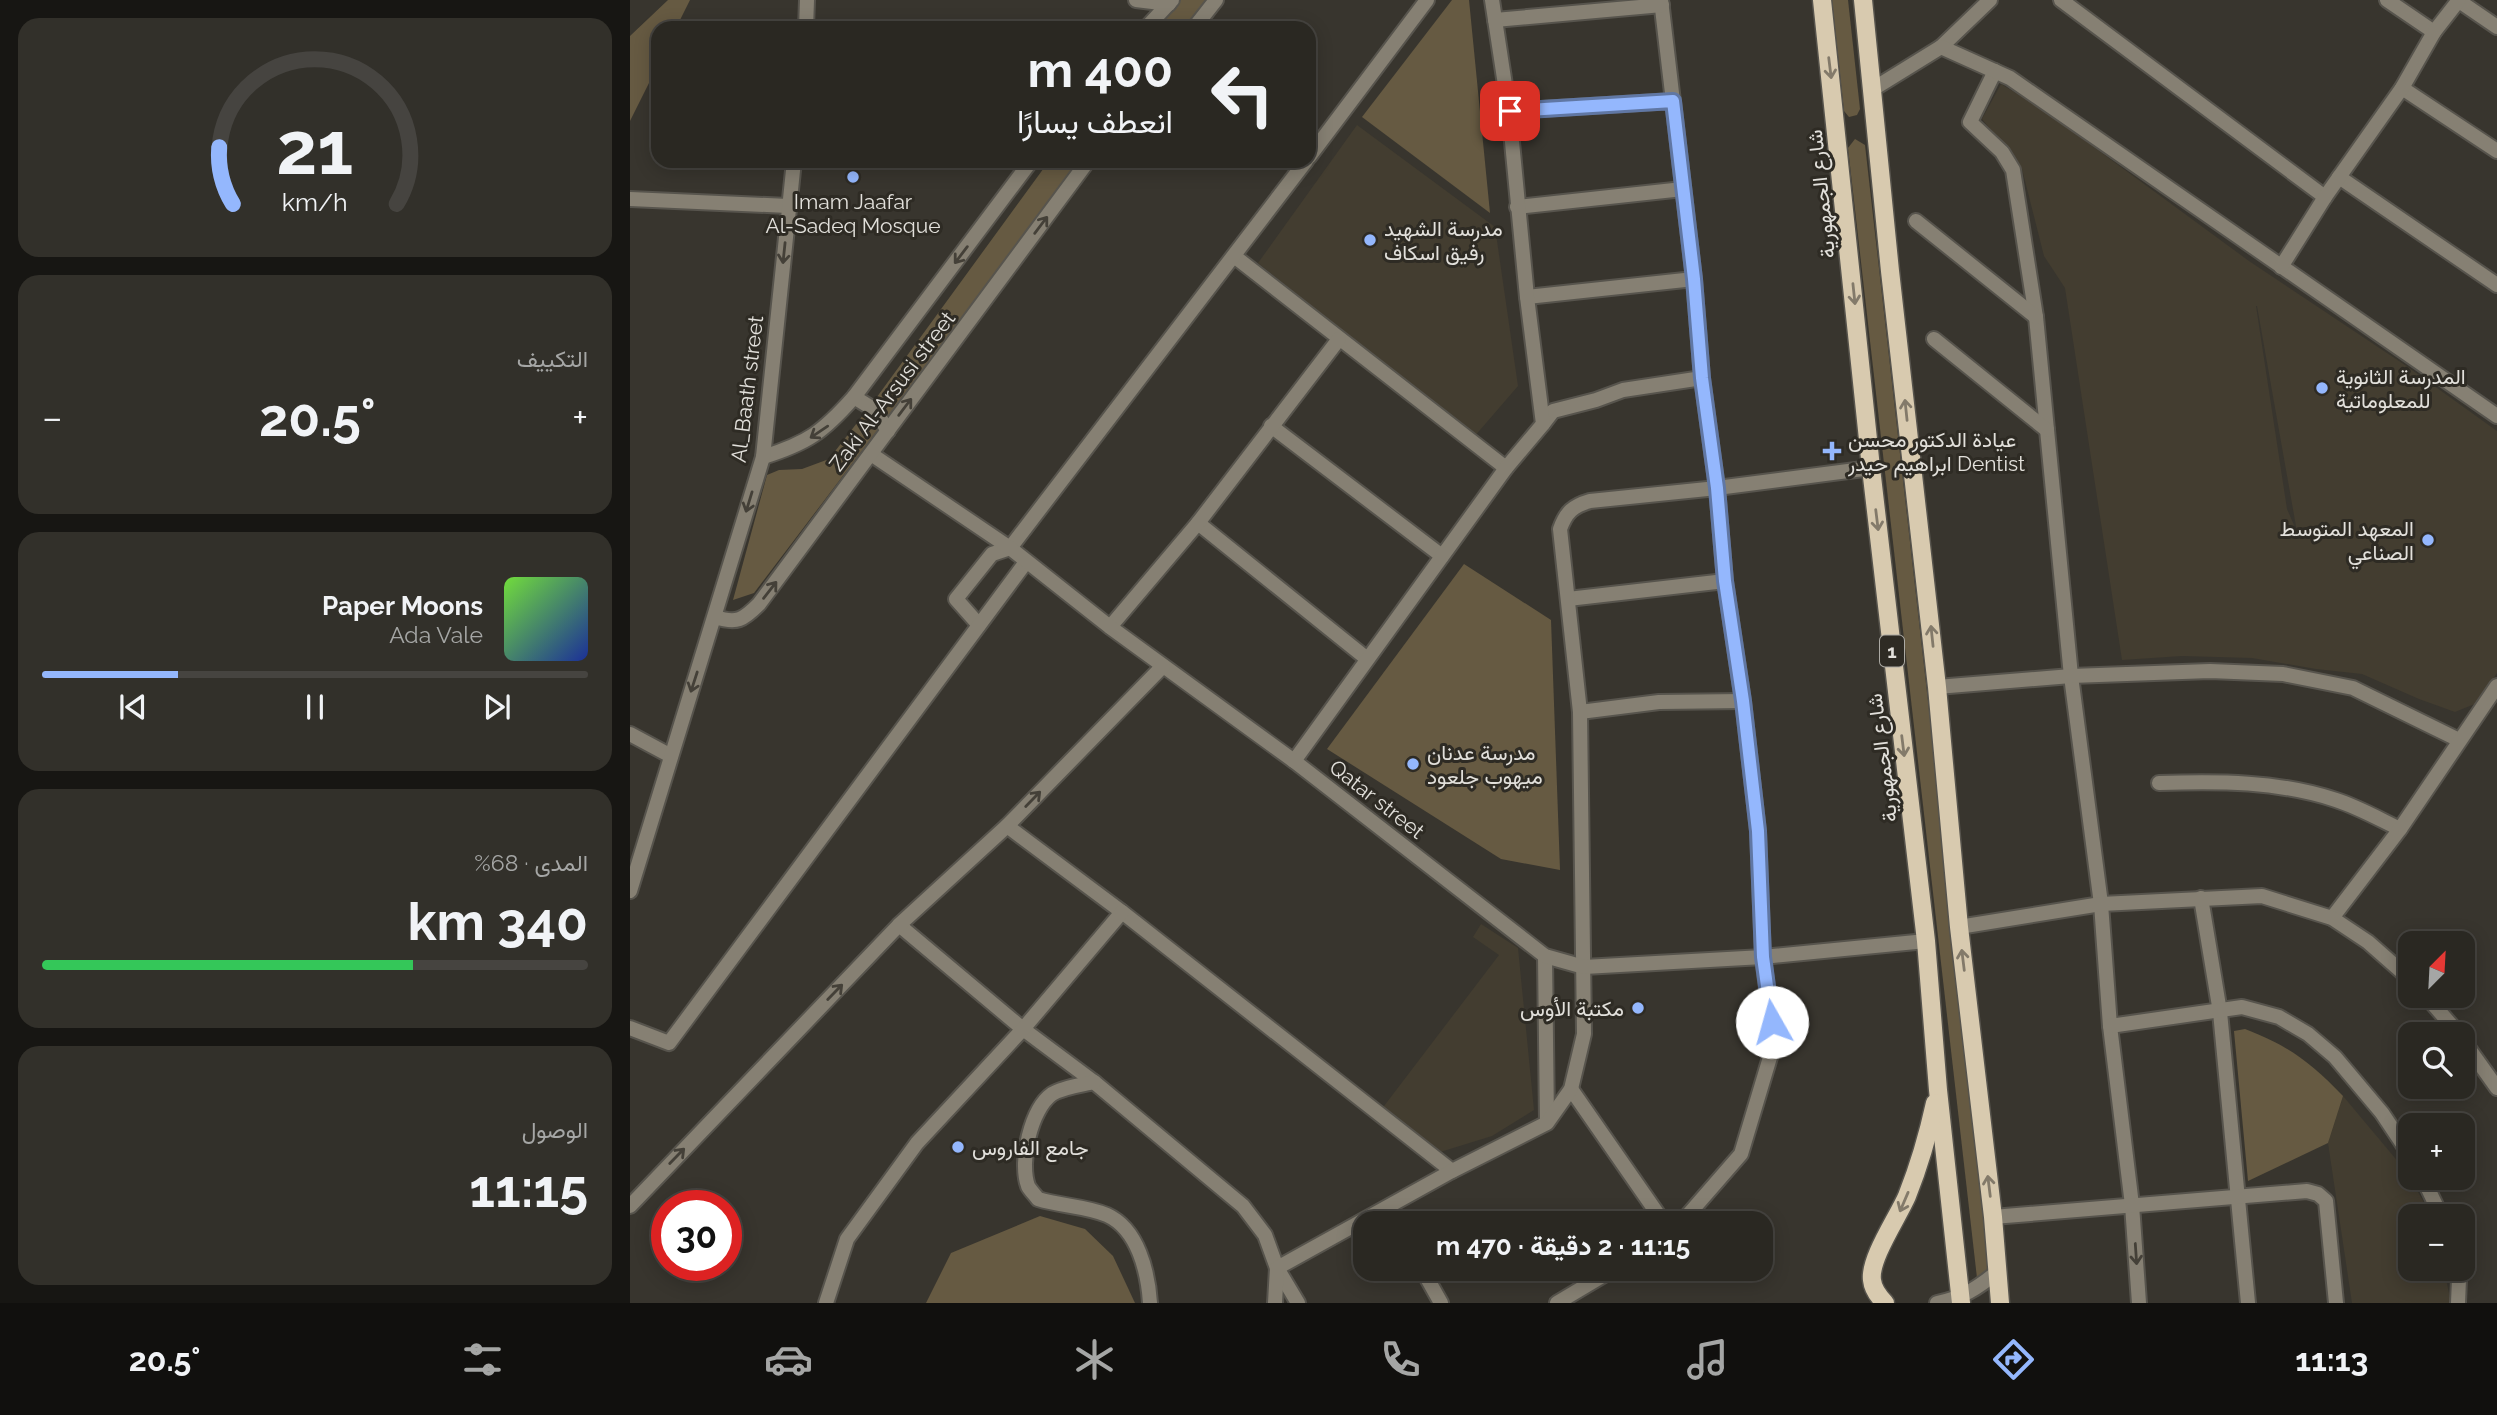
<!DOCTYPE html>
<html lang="ar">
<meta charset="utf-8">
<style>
:root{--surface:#2a2822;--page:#32302a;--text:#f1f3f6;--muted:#a5a6a5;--line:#464440;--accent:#94b7fd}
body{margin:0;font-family:Raleway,Vazirmatn,sans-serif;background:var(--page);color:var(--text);direction:rtl;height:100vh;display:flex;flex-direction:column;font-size:26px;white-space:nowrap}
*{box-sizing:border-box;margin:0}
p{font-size:23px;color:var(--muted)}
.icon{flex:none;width:38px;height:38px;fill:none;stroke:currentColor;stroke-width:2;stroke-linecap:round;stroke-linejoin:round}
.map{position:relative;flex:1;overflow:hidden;direction:ltr}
.panel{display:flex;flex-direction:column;gap:18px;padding:18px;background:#171613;width:630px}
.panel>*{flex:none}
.banner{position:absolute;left:21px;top:21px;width:665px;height:147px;border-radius:21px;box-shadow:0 4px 18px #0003,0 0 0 2px var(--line);direction:rtl;background:#2a2822;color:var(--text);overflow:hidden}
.needle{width:46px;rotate:24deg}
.tools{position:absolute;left:1768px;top:931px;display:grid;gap:14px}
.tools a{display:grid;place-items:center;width:77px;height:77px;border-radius:14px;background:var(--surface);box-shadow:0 4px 18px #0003,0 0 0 2px var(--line);font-size:35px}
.speed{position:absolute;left:21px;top:1190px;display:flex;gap:14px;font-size:35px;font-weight:700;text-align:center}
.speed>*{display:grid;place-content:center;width:91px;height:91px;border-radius:50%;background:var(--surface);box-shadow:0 4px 18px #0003,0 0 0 2px var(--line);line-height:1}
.speed .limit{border:10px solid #d22;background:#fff;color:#111}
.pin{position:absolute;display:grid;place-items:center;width:60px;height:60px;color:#fff;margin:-30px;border-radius:14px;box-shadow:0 4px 10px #0006}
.me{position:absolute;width:77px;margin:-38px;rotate:353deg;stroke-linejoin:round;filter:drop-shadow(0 0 5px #0008)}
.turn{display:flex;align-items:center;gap:24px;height:147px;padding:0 28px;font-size:32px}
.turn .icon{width:91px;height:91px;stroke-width:2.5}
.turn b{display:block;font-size:49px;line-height:60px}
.big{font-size:52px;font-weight:700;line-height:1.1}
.panel .card{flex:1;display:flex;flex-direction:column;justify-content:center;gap:10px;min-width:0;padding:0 24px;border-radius:21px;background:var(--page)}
.panel .dial{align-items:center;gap:0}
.dial svg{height:182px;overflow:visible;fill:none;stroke:var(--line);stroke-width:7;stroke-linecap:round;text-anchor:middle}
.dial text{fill:var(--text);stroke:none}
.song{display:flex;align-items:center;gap:21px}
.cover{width:84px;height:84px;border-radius:10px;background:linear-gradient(135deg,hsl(100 70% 55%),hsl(230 70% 35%))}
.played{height:7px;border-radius:4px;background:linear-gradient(90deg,var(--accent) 25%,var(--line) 25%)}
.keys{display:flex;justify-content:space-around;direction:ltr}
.heat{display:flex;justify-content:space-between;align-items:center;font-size:38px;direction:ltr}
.charge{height:10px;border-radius:5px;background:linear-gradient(90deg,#34c759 68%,var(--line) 0)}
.trip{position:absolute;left:723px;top:1211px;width:420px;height:70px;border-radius:21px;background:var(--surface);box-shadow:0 4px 18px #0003,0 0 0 2px var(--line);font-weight:700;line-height:70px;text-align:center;direction:rtl}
.menu{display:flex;height:112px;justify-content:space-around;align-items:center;background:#11100e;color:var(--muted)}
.menu .icon{width:49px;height:49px}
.menu .active{color:var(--accent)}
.menu b{font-size:32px;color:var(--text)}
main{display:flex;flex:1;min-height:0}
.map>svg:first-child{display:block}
.built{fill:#433d30;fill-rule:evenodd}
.green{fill:#665a42}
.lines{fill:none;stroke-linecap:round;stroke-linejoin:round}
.minor-casing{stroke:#57544d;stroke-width:18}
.tertiary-casing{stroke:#57544d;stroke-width:18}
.primary-casing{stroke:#57544d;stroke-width:21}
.minor{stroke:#868073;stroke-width:14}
.tertiary{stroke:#868073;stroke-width:14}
.primary{stroke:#d8caaf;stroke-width:18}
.oneway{stroke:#837a6a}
.oneway2{stroke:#444038}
.route-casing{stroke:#6077a4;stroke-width:18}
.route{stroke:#94b7fd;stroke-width:12}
.poi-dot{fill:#94b7fd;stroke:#2e2b24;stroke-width:2.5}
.labels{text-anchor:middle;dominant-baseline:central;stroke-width:6;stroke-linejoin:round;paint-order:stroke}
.shield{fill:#2e2b24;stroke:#acaaa4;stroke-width:2}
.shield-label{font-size:19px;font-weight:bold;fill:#e2e0db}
.street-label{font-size:21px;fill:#e2e0db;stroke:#2e2b24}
.poi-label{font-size:21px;fill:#e2e0db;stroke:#2e2b24;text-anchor:start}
</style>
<main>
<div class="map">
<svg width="1867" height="1303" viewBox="0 0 1867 1303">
<rect width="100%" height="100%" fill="#38352e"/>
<g class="built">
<path d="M 1371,84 L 1412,109 L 1619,261 L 1775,365 L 1867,431 L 1867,673 L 1847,703 L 1825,712 L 1789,699 L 1732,674 L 1686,669 L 1622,658 L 1552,656 L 1492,660 L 1435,288 L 1414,256 L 1392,169 L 1352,119 ZM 1626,306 L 1627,306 L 1667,532 L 1657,509 Z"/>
<path d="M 727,125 L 865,227 L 888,386 L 844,437 L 628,263 Z"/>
<path d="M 851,924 L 888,948 L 904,1110 L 862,1136 L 807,1153 L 751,1110 L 869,955 L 843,937 Z"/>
<path d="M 1713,1096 L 1775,1170 L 1802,1216 L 1780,1216 L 1780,1269 L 1814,1269 L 1821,1303 L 1722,1303 L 1698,1143 Z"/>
</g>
<g class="green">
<path d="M 38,0 L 60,0 L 46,28 L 28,28 L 28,65 L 0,121 L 0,36 Z"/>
<path d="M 551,0 L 576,0 L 555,28 L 528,28 Z"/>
<path d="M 822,0 L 839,0 L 860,213 L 732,117 Z"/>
<path d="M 1202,0 L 1218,0 L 1230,109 L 1227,115 L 1219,117 L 1214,111 Z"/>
<path d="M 1225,139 L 1235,145 L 1362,1266 L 1357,1274 L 1347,1278 L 1218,148 Z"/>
<path d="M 419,161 L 452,161 L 124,593 L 103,600 L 137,475 L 149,470 L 172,469 L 199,459 L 244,401 Z"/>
<path d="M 834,564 L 921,620 L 930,870 L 871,859 L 697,749 Z"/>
<path d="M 1615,1029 C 1659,1046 1680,1062 1713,1096 L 1698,1143 L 1618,1181 L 1604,1031 Z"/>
<path d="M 410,1216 L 455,1229 L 483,1256 L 505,1303 L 296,1303 L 321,1253 Z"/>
</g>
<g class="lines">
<defs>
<g id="minor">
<path d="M 506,0 L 539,4"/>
<path d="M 1031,0 L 1064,279 L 1072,378 L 1087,488 L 1095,581 L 1113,701 L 1128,831 L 1133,957 L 1144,1044 L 1111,1154 L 1051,1223"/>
<path d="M 1431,0 L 1695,197"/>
<path d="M 1757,0 L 1804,32"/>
<path d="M 1829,1 L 1867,27"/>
<path d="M 865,20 L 1032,5"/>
<path d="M 1311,47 L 1360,0"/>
<path d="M 1365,71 L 1340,122 L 1372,152 L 1383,170 L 1406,317 L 1441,676 L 1471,904 L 1480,1026 L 1502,1205 L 1509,1303"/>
<path d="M 1772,88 L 1867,151"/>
<path d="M 1243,89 L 1311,47 L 1380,78 L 1867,416"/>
<path d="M 879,111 L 1043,101"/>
<path d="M 679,157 L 797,0"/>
<path d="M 1709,177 L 1867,285"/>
<path d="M 0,199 L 158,206"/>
<path d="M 887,207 L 1053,189"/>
<path d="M 1286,221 L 1406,317"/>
<path d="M 604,256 L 876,468"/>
<path d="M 1651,267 L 1695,197 L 1772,88 L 1804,32 L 1829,0"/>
<path d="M 897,297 L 1064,279"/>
<path d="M 1304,339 L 1417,430"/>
<path d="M 913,424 L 923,411 L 966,400 L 993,390 L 1072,378"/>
<path d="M 641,426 L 812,556"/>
<path d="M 568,523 L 736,658"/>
<path d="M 938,599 L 1095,581"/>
<path d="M 349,625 L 326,599 L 362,554 L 380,548 L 676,161"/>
<path d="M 480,627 L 568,523 L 709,339"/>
<path d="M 1307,687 L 1441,676 L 1580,671 L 1653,674 L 1723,688 L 1829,740"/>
<path d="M 950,712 L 1029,702 L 1113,701"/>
<path d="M 0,734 L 41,756"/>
<path d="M 664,761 L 876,468 L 913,424 L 897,297 L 879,111 L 862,0"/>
<path d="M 1529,783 C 1588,781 1649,781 1706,800 C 1728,807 1749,819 1770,829"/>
<path d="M 377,826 L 492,912 L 822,1171"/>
<path d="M 1571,898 L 1590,1012 L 1618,1303"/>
<path d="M 1702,918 L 1770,829 L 1867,686"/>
<path d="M 269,925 L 393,1029 L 464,1082 L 613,1206 L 635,1235 L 647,1268 L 668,1303"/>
<path d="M 1329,927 L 1471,904 L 1632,896 L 1702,918 L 1738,942 L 1780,979"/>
<path d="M 915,956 L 917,1122"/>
<path d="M 1796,996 L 1829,1034"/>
<path d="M 1480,1026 L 1612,1007 L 1649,1017 L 1678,1034 L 1705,1057 L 1752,1113 L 1780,1155"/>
<path d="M 0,1028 L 39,1043 L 396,562"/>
<path d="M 1832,1039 L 1867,1088"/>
<path d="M 464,1082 C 451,1085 433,1087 422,1094 C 401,1109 389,1161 398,1186 C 400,1190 405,1195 408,1199 C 430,1206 456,1206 477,1215 C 508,1229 518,1272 520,1303"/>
<path d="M 941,1089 L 1034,1223"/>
<path d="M 1793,1178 L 1811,1216"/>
<path d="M 758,1208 L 766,1223"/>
<path d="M 1363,1217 L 1677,1191 L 1688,1194 L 1696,1201 L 1706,1303"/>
<path d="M 792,1269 L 811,1303"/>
<path d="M 1826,1269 L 1829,1279 L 1828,1303"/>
<path d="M 196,1303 L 217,1239 L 287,1143 L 393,1029 L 492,912"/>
<path d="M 645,1303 L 647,1268 L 822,1171 L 917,1123 L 941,1089 L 954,1034 L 950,712 L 930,529 C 936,512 943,506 960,501 L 1087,488 L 1241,468"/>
<path d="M 927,1303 L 984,1269"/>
<path d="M 1307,1303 C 1332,1298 1348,1288 1367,1272"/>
</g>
<g id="tertiary">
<path d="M 176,28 L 177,0"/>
<path d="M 516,28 L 542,0"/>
<path d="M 564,28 L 586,0"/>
<path d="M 224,397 L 245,410 L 258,431"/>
<path d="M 241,454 L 380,548 L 480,627 L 664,761 L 915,956 L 954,967 L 1133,957 L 1296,941"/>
<path d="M 133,457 C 178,443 193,432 224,397 L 401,161"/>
<path d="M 85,617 C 107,624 113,620 129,604 L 458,161"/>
<path d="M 0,891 L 133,457 L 164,161"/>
<path d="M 0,1206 L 269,925 L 377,826 L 533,666"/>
</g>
<g id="primary">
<path d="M 1192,0 L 1241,468 L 1296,941 L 1308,1090 L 1331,1303"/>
<path d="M 1233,0 L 1260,271 L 1307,687 L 1329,927 L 1363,1217 L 1370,1303"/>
<path d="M 1255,1303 C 1249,1297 1243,1290 1242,1280 C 1239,1259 1268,1217 1277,1196 C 1289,1166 1298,1135 1305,1103"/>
</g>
</defs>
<use href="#minor" class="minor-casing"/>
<use href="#tertiary" class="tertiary-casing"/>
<use href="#primary" class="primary-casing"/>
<use href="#minor" class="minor"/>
<use href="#tertiary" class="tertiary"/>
<use href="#primary" class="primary"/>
</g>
<defs><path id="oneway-shaft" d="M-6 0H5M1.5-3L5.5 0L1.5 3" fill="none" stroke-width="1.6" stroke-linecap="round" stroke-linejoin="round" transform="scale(1.75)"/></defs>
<g class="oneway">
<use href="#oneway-shaft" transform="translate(1200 68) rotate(83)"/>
<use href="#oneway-shaft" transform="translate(1224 294) rotate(84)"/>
<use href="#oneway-shaft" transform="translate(1276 410) rotate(-96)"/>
<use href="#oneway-shaft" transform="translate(1247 520) rotate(83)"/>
<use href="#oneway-shaft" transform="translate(1302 636) rotate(-96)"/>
<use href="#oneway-shaft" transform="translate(1273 746) rotate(83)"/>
<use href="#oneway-shaft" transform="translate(1333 960) rotate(-97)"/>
<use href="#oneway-shaft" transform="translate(1359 1186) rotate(-97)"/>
<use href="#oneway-shaft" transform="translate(1274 1202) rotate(113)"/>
</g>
<g class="oneway2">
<use href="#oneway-shaft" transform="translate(411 225) rotate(-53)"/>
<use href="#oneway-shaft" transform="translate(154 253) rotate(96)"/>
<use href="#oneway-shaft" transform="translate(331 255) rotate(127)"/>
<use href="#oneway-shaft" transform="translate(275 407) rotate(-53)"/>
<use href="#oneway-shaft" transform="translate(189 432) rotate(146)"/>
<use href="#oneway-shaft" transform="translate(119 502) rotate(107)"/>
<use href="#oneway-shaft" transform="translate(140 590) rotate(-52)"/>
<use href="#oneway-shaft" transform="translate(64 682) rotate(108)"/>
<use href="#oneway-shaft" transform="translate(403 799) rotate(-46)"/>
<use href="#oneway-shaft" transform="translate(205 992) rotate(-46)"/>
<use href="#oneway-shaft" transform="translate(47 1156) rotate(-46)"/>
<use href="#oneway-shaft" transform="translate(1506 1254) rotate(86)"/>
</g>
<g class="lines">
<defs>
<path id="route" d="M 880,111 L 1043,101 L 1064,279 L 1072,378 L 1087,488 L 1095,581 L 1113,701 L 1128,831 L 1133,957 L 1142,1022"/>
</defs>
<use href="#route" class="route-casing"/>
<use href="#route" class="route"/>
</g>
<g class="poi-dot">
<circle cx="223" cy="177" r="7"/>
<circle cx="740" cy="240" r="7"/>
<circle cx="1692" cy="388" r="7"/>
<path d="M1198.5 440.5h7v7h7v7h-7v7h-7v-7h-7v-7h7z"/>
<circle cx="1798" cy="540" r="7"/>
<circle cx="783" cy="764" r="7"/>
<circle cx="1008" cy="1008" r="7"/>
<circle cx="328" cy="1147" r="7"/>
</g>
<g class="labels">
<rect class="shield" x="1250" y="635.5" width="24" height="31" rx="5"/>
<g class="shield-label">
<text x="1262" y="651">1</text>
</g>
<g class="street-label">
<text transform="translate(1191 194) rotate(-96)">شارع الجمهورية</text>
<text transform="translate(117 389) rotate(-83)">Al_Baath street</text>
<text transform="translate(262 391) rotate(-53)">Zaki Al-Arsusi street</text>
<text transform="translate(1252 758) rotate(-97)">شارع الجمهورية</text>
<text transform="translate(747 799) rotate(38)">Qatar street</text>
</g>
<g class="poi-label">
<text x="223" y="201" text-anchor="middle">Imam Jaafar<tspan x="223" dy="24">Al-Sadeq Mosque</tspan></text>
<text x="754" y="228">مدرسة الشهيد<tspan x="754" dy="24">رفيق اسكاف</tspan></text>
<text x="1706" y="376">المدرسة الثانوية<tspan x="1706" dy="24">للمعلوماتية</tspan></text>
<text x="1218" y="439">عيادة الدكتور محسن<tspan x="1218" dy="24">ابراهيم حيدر Dentist</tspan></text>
<text x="1784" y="528" text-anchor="end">المعهد المتوسط<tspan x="1784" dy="24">الصناعي</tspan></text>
<text x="797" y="752">مدرسة عدنان<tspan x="797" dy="24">ميهوب جلعود</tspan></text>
<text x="994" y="1008" text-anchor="end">مكتبة الأوس</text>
<text x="342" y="1147">جامع الفاروس</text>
</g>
</g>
</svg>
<div class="tools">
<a><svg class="needle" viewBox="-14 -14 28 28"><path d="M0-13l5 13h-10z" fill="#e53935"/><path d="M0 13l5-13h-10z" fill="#a5a6a5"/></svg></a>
<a><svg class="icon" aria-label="search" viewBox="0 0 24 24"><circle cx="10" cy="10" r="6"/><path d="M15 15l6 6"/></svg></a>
<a>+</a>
<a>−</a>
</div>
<div class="speed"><div class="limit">30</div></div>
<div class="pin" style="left:880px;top:111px;background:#d93025"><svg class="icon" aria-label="arrive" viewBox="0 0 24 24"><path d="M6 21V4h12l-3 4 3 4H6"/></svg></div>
<svg class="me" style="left:1142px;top:1022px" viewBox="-20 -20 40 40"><circle r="19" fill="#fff"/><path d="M0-13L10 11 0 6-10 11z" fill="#94b7fd"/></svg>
<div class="trip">11:15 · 2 دقيقة · 470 m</div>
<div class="banner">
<div class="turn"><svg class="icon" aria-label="left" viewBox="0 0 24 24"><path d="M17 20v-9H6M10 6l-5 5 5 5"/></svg><div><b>400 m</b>انعطف يسارًا</div></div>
</div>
</div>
<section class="panel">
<div class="card dial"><svg viewBox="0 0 100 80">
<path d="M14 69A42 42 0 1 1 86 69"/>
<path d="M14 69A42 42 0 0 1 8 44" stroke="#94b7fd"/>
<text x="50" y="56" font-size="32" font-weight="700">21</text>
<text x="50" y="72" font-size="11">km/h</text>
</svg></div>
<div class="card"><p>التكييف</p>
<div class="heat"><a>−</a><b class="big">20.5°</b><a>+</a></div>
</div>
<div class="card">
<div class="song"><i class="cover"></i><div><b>Paper Moons</b><p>Ada Vale</p></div></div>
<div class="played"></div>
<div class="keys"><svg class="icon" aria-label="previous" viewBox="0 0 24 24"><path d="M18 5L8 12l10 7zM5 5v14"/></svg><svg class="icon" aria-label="pause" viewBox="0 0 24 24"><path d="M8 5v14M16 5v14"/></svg><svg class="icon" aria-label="next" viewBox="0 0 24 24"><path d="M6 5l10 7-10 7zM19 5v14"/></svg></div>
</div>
<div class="card"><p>المدى · 68%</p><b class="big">340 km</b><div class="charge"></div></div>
<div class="card"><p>الوصول</p><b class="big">11:15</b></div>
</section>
</main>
<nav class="menu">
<b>11:13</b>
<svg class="icon active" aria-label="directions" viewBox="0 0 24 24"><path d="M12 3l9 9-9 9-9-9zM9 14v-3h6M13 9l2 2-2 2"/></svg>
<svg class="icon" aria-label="music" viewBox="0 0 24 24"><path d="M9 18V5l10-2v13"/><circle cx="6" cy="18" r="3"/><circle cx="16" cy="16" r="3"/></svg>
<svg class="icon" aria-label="phone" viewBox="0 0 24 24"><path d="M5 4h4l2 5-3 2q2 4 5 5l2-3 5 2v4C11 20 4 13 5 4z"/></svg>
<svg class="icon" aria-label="climate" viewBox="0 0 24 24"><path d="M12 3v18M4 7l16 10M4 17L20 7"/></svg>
<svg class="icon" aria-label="car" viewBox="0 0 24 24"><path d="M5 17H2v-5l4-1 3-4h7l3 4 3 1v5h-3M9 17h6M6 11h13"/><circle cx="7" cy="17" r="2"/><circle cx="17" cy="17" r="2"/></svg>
<svg class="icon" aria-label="filters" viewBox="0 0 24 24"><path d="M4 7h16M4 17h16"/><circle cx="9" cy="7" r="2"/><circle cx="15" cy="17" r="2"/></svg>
<b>20.5°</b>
</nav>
